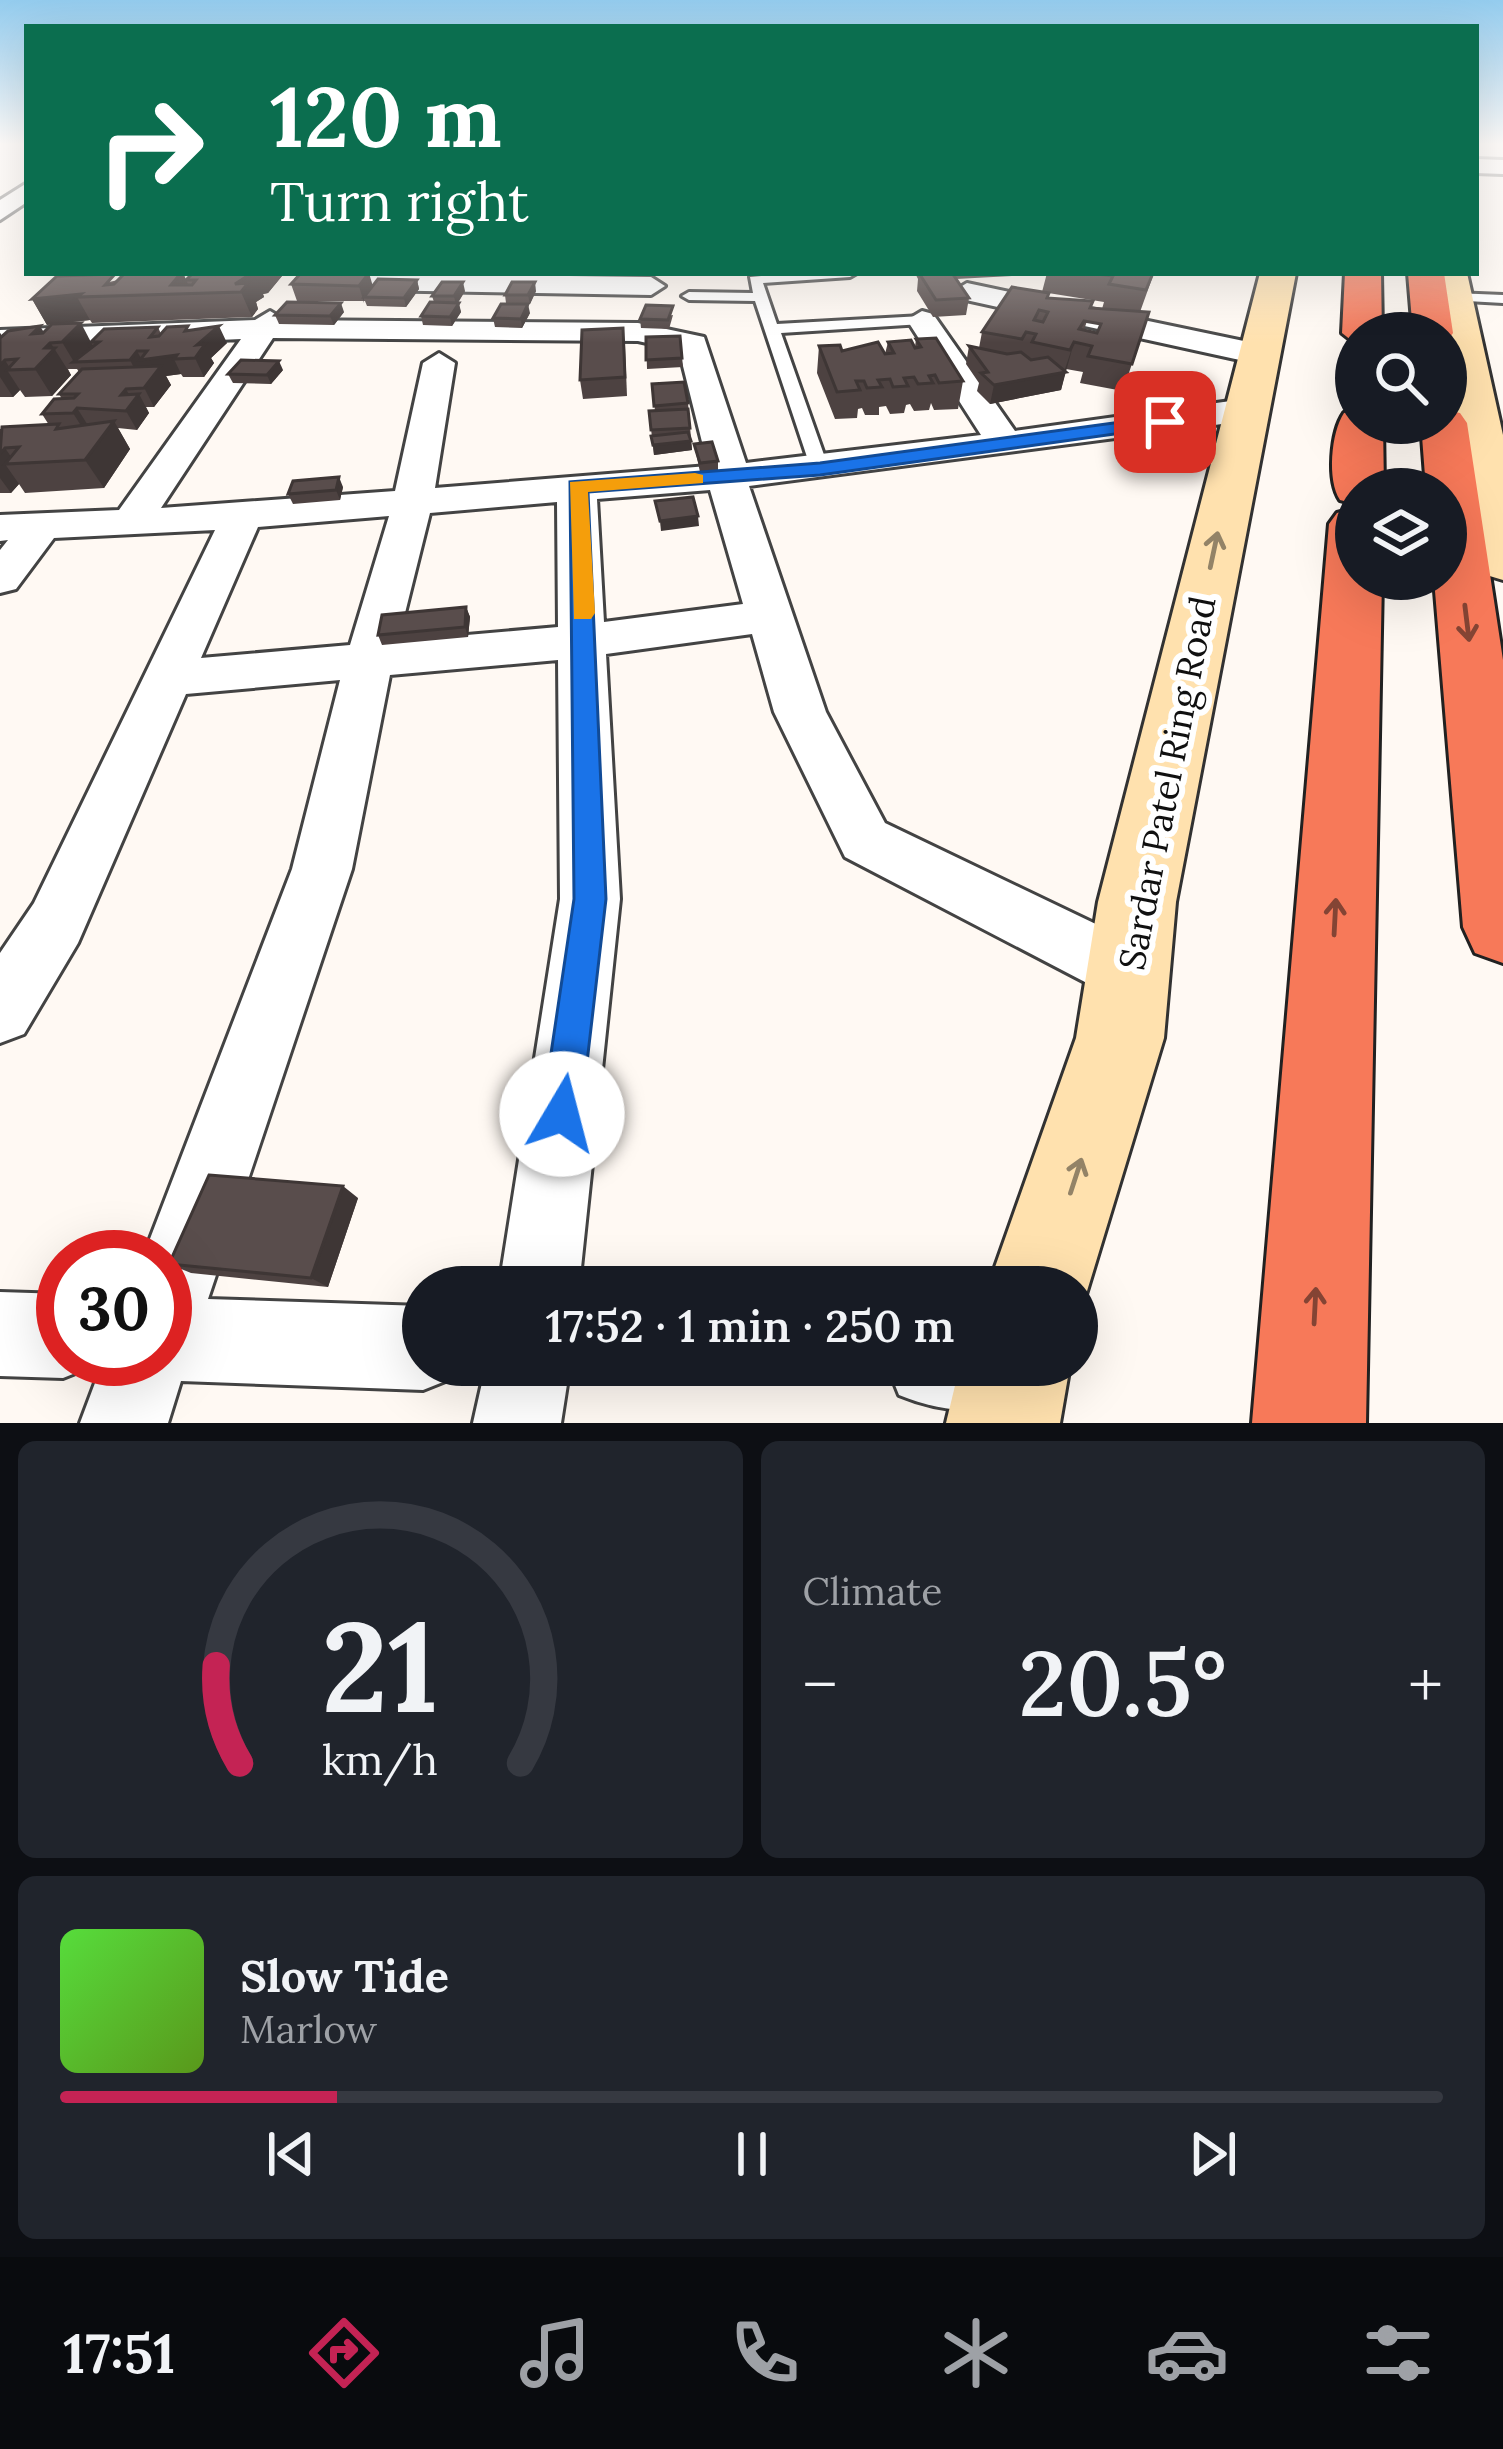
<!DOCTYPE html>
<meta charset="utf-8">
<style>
:root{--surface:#171b24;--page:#20242c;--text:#f1f3f6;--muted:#9ea1a6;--line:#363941;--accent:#c42354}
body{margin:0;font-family:Lora,serif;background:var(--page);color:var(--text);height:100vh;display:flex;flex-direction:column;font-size:45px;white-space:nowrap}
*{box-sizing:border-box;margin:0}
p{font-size:39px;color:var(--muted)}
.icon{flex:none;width:66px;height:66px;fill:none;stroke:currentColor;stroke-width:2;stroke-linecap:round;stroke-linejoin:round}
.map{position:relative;height:1423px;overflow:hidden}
.drawer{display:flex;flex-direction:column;gap:18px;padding:18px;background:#0d0f14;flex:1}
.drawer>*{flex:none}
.top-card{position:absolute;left:24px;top:24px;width:1455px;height:252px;border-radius:0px;box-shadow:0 12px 48px #0002;background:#0b6e4f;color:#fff;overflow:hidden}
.controls{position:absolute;left:1335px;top:312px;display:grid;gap:24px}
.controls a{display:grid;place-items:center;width:132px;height:132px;border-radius:50%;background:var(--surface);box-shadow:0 12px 48px #0002;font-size:60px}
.speed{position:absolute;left:36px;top:1230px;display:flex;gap:24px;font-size:60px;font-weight:700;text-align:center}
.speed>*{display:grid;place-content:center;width:156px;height:156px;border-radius:50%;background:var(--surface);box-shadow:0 12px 48px #0002;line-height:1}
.speed .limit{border:18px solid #d22;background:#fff;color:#111}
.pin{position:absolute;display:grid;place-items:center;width:102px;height:102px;color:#fff;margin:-51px;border-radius:24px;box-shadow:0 6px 18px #0006}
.me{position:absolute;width:132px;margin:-66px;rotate:8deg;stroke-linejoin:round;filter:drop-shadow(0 0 9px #0008)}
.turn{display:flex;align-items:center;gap:42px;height:252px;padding:0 48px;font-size:54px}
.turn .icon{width:156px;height:156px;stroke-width:2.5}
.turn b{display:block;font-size:84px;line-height:102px}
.big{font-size:90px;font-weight:600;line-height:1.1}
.drawer .tile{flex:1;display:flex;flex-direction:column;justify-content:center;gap:18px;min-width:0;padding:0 42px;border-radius:18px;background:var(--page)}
.drawer .dial{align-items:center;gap:0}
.dial svg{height:312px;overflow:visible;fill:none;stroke:var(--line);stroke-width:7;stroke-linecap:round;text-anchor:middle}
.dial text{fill:var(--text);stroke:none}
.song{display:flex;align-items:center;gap:36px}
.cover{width:144px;height:144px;border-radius:18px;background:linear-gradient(135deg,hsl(110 70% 55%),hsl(90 70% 35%))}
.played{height:12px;border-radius:6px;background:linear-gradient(90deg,var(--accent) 20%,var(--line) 20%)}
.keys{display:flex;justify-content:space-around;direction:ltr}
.heat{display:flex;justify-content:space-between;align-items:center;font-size:66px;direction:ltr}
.drawer .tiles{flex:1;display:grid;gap:18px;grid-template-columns:1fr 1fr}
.tile:last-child{grid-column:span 2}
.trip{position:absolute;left:402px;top:1266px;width:696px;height:120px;border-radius:60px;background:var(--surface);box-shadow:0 12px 48px #0002;font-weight:600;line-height:120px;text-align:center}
.tabs{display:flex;height:192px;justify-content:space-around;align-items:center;background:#090b0e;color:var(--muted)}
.tabs .icon{width:84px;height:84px}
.tabs .selected{color:var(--accent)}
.tabs b{font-size:54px;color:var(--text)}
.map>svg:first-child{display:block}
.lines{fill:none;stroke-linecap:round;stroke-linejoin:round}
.lane-casing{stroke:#434343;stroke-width:6}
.street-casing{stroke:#434343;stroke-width:6}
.secondary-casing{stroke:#323232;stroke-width:6}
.highway-casing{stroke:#212121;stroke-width:6}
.lane{fill:#fff;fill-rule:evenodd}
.street{fill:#fff;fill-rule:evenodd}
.secondary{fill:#ffe1ae;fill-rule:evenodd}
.highway{fill:#f77959;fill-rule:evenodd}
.wall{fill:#4d4241;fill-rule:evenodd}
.shaded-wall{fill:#3e3635}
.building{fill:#594d4c;stroke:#3e3635;stroke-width:3;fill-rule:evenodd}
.oneway{stroke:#938367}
.oneway2{stroke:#844434}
.route{fill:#1a73e8;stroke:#114b97;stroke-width:3}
.slow{fill:#f59e0b}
.labels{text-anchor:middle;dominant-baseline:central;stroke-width:12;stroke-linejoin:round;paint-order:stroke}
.street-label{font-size:36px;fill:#101010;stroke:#fff}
</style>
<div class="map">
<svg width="1503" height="1423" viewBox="0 0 1503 1423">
<rect width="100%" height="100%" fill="#fff9f3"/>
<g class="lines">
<defs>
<g id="lane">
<path d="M 796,273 L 857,273 L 850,277 L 763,283 L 777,324 L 922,316 L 929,320 L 922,324 L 781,333 L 829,469 L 820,474 L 811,469 L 755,301 L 689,300 L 682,296 L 689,292 L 753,293 L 750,277 Z"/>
<path d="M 1454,293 L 1503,295 L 1503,303 L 1449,300 L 1449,294 Z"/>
</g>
<g id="street">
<path d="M 1476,159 L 1503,160 L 1503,174 L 1476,173 Z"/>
<path d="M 27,183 L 27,202 L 0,220 L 0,200 Z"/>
<path d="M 305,273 L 651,277 L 665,286 L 651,295 L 311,289 L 297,280 Z"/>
<path d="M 967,283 L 1258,344 L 1274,354 L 1258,364 L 957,298 L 952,292 Z"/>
<path d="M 270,311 L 285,320 L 638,323 L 704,337 L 746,463 L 981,435 L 907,320 L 922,311 L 933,314 L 1015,431 L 1245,399 L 1263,410 L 1245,421 L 749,486 L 826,712 L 885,823 L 1152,951 L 1161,972 L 1152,993 L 1129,1002 L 1106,993 L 845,857 L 774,712 L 752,634 L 606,654 L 620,899 L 579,1287 L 499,1287 L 560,899 L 558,660 L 390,675 L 352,869 L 208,1299 L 423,1306 L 423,1365 L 458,1365 L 453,1378 L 423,1390 L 181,1381 L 168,1423 L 80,1423 L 104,1359 L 165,1359 L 165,1257 L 143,1257 L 292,869 L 340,680 L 186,694 L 78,943 L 24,1034 L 0,1043 L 0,953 L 34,903 L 215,530 L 54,538 L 16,589 L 0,593 L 0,550 L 8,540 L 0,541 L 0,515 L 119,510 L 241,339 L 0,350 L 0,330 L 255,320 ZM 273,338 L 638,341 L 679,350 L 708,466 L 435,488 L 455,363 L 439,353 L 423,363 L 395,491 L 161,508 ZM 710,490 L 743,604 L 604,622 L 597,499 ZM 557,502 L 558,627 L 398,641 L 430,513 ZM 389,516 L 350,645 L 201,658 L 258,527 Z"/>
<path d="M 0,1292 L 63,1294 L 63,1359 L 95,1359 L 93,1366 L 63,1378 L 0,1376 Z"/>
<path d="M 486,1365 L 570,1365 L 561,1423 L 473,1423 Z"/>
<path d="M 887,1365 L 1055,1365 L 1057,1368 L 1044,1398 C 999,1417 944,1414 899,1395 Z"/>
</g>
<g id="secondary">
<path d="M 1260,273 L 1296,273 L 1176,902 L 1164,1038 L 1077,1324 L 1077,1287 L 988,1287 L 1076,1038 L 1098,902 Z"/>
<path d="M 1431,273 L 1467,273 L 1503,435 L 1503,580 L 1483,574 L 1475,562 L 1446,372 L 1446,333 L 1440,333 Z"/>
<path d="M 960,1365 L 1070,1365 L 1060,1423 L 946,1423 Z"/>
</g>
<g id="highway">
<path d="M 1345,273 L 1381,273 L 1382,333 L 1356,333 L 1356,344 L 1342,333 Z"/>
<path d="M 1408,273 L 1444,273 L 1453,333 L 1447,342 L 1446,333 L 1413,333 Z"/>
<path d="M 1356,410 L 1356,423 L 1383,423 L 1384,489 L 1356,489 L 1356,504 L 1340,500 C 1327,481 1331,432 1344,413 Z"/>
<path d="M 1446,410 L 1460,413 L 1467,423 L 1503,660 L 1503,963 L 1475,953 L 1463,927 L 1434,579 L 1446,579 L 1446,489 L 1426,489 L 1421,423 L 1446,423 Z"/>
<path d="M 1356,508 L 1356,579 L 1382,579 L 1366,1423 L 1252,1423 L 1329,524 L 1337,513 Z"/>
</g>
</defs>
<use href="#lane" class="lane-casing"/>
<use href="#street" class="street-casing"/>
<use href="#secondary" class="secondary-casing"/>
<use href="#highway" class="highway-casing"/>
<use href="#lane" class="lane"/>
<use href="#street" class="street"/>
<use href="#secondary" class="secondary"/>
<use href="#highway" class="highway"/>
</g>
<g class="wall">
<path d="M 183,273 L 186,280 L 193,273 L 280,273 L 282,276 L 268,293 L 263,294 L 264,297 L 256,302 L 258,309 L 252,317 L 92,323 L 90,320 L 53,324 L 92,342 L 158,327 L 161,334 L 190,330 L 227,343 L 211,358 L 214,363 L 204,377 L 183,377 L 181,374 L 166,376 L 171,385 L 154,407 L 146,407 L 149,413 L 137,430 L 118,428 L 130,449 L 104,488 L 25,493 L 19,484 L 11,493 L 0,493 L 0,429 L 49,425 L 42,414 L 62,399 L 59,394 L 79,372 L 77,369 L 68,369 L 71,375 L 52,396 L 25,397 L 20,390 L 13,397 L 0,397 L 0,333 L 2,336 L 44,332 L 52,324 L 47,325 L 32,299 L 118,280 Z"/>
<path d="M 915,273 L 1013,273 L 1012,276 L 956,279 L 969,298 L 966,315 L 933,317 L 917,291 L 918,279 Z"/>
<path d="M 1047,273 L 1154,273 L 1140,312 L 1149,312 L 1123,391 L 1080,383 L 1083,372 L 1066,369 L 1061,390 L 990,404 L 977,391 L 979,383 L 966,364 L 969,346 L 979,348 L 982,332 L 1048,298 L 1102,309 L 1104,302 L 1042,292 ZM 1087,321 L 1101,324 L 1097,333 L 1084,330 Z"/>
<path d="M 417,280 L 419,289 L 406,307 L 367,306 L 365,301 L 297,301 L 291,284 L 373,286 Z"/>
<path d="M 465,291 L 458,303 L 461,312 L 452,326 L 423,325 L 421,316 L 434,302 L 432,296 Z"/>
<path d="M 536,291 L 530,304 L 506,303 L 505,295 Z"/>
<path d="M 344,312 L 334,325 L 279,324 L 275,315 Z"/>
<path d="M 530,313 L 522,328 L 495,327 L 493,318 Z"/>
<path d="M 673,315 L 669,329 L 641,328 L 640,319 Z"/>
<path d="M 680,336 L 683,367 L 647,369 L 646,337 Z"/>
<path d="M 916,339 L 963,381 L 958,409 L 934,410 L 931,403 L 929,410 L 914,411 L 910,404 L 906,405 L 904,413 L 890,414 L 886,406 L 879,407 L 879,415 L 865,415 L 862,408 L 858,409 L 857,418 L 835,419 L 817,373 L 819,346 L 842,351 L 885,354 L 888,342 L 915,347 Z"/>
<path d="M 625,346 L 627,396 L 583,399 L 580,380 Z"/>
<path d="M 283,370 L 271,384 L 233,383 L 228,374 Z"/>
<path d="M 652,384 L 688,403 L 692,450 L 654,455 L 649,411 L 655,411 Z"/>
<path d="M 694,444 L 718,461 L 718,470 L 700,472 Z"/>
<path d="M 343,487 L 340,500 L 293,504 L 288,494 Z"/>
<path d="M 466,607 L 470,617 L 468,637 L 382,645 L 378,635 Z"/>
<path d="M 358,1198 L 328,1287 L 191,1273 L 169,1264 Z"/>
</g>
<g class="shaded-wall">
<path d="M 181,273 L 183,273 L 192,293 L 171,285 Z"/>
<path d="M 240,273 L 280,273 L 282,276 L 268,293 L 263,294 L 264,297 L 256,302 L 258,309 L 252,317 L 241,292 L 235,284 Z"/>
<path d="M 369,273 L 374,290 L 364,297 L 364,303 L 359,286 Z"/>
<path d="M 417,280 L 419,289 L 406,307 L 404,298 Z"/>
<path d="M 463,282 L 465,291 L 456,305 L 454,296 Z"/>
<path d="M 535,282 L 536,291 L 530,304 L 528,295 Z"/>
<path d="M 81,294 L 77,297 L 90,320 L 47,325 L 32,299 Z"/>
<path d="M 341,303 L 344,312 L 334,325 L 330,316 Z"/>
<path d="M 459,303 L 461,312 L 452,326 L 450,317 Z"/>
<path d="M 528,304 L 530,313 L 522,328 L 521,319 Z"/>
<path d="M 81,323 L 95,350 L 74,362 L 62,342 Z"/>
<path d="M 40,326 L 71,375 L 52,396 L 35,369 L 32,334 Z"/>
<path d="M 219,326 L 227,343 L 211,358 L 214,363 L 204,377 L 195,358 L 197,345 Z"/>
<path d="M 0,333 L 15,357 L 5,360 L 11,370 L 7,370 L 20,390 L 13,397 L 0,377 Z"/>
<path d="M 1074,342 L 1061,390 L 990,404 L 994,385 L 1064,372 Z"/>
<path d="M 137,351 L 142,360 L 177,355 L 174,359 L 181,374 L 166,376 L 171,385 L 154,407 L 130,360 Z"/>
<path d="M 279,361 L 283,370 L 271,384 L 267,375 Z"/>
<path d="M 126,389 L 133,402 L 139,394 L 149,413 L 137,430 L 126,411 L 121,395 Z"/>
<path d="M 77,408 L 89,427 L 85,432 L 73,413 Z"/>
<path d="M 114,421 L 130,449 L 104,488 L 85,460 Z"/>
<path d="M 691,441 L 692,450 L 654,455 L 653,445 Z"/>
<path d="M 5,448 L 16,464 L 5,464 L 19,484 L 11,493 L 0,478 L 0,454 Z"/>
<path d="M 339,477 L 343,487 L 340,500 L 336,490 Z"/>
<path d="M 698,516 L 699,526 L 661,531 L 660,521 Z"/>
<path d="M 466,607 L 470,617 L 468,637 L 465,627 Z"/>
<path d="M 343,1186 L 358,1198 L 328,1287 L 311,1278 Z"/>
</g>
<g class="building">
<path d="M 181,273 L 171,285 L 192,285 L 196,280 L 186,280 L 193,273 L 252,273 L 235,284 L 248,283 L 241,292 L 77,297 L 81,294 L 32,299 L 57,276 L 115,274 L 105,285 L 114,284 L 124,274 Z"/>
<path d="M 301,273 L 369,273 L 359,286 L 291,284 Z"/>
<path d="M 919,273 L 952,273 L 969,298 L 936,300 Z"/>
<path d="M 1089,273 L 1153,273 L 1146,290 L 1109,284 L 1113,276 Z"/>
<path d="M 378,279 L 417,280 L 404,298 L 364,297 Z"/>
<path d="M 442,282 L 463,282 L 454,296 L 432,296 Z"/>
<path d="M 512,282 L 535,282 L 528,295 L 505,295 Z"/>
<path d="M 1012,287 L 1049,293 L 1047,298 L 1093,301 L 1090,308 L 1149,312 L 1132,364 L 1088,356 L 1092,346 L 1074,342 L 1070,350 L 1032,342 L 1036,334 L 1026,332 L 1022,339 L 982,332 ZM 1039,310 L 1048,312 L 1043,322 L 1034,320 ZM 1084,321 L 1101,324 L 1097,333 L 1079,329 Z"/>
<path d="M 287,302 L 341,303 L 330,316 L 275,315 Z"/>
<path d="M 430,302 L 459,303 L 450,317 L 421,316 Z"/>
<path d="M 501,304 L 528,304 L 521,319 L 493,318 Z"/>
<path d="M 646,305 L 673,306 L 668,320 L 640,319 Z"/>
<path d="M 81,323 L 62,342 L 50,343 L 45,348 L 55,348 L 35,369 L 7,370 L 17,359 L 5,360 L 0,365 L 0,338 L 8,331 L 40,326 L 32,334 L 43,333 L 52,324 Z"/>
<path d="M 188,326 L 185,331 L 219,326 L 197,345 L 205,344 L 195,358 L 174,359 L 177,355 L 140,360 L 147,351 L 137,351 L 130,360 L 73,362 L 99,342 L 91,342 L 104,329 L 158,327 L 150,337 L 159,336 L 167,327 Z"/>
<path d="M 623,328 L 625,377 L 580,380 L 582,330 Z"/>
<path d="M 680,336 L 682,358 L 646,360 L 646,337 Z"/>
<path d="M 936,338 L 963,381 L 939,383 L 935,375 L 929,376 L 933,383 L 918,384 L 914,377 L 904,378 L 908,386 L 893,387 L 890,379 L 878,380 L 882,387 L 867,388 L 864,381 L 856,381 L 860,390 L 837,392 L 819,346 L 840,345 L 842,351 L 878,342 L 885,354 L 894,353 L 888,342 L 911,340 L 915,348 L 921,347 L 916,339 Z"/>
<path d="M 969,346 L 1007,354 L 1021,352 L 1031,360 L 1048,357 L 1066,372 L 994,385 L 981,373 L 988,372 Z"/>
<path d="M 241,360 L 279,361 L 267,375 L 228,374 Z"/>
<path d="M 161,366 L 144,388 L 126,389 L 121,395 L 139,394 L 126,411 L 77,408 L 73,413 L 42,414 L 54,399 L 74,398 L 78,394 L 59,394 L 82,369 Z"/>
<path d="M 684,382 L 688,403 L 654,406 L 652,384 Z"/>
<path d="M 688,409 L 690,428 L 651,430 L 649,411 Z"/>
<path d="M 114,421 L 85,460 L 5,464 L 19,447 L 5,448 L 0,454 L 2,427 L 59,424 L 56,429 Z"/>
<path d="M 688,432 L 691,441 L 653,445 L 651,436 Z"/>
<path d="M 712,442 L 718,461 L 700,463 L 694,444 Z"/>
<path d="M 339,477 L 336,490 L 288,494 L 293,481 Z"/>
<path d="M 693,497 L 698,516 L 660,521 L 655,501 Z"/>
<path d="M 466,607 L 465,627 L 378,635 L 382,615 Z"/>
<path d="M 209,1175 L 343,1186 L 311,1278 L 169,1264 Z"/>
</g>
<defs><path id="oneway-shaft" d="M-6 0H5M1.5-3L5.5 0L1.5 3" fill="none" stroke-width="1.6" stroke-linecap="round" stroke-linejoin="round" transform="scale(3)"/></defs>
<g class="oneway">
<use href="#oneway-shaft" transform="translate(1214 550) rotate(-78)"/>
<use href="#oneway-shaft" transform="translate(1076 1176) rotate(-72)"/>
</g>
<g class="oneway2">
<use href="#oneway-shaft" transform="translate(1467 623) rotate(83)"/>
<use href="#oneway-shaft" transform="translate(1335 917) rotate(-87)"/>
<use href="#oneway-shaft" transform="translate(1315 1306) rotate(-87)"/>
</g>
<linearGradient id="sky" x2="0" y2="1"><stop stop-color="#94ccee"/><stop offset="0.42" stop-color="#fffcfa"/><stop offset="1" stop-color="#fffcfa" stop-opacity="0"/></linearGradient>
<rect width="1503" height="343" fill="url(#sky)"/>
<path class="route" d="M 1165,416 L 1172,417 L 1172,426 L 820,475 L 588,492 L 606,899 L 581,1114 L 575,1128 L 562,1134 L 548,1128 L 542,1114 L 574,899 L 570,482 L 820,463 Z"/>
<path class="slow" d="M 695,473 L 703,475 L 703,483 L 588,492 L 595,613 L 591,619 L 574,619 L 570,482 Z"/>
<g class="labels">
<g class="street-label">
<text transform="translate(1167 783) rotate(-79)">Sardar Patel Ring Road</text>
</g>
</g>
</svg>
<div class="controls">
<a><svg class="icon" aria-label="search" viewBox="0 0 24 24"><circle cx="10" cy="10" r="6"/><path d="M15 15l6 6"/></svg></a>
<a><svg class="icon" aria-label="layers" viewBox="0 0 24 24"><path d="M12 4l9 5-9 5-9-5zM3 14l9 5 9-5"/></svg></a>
</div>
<div class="speed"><div class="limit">30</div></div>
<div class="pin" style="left:1165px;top:422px;background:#d93025"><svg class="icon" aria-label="arrive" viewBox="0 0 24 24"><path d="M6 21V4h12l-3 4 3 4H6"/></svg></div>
<svg class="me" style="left:562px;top:1114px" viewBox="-20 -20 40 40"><circle r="19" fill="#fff"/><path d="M0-13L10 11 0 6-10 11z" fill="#1a73e8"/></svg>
<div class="trip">17:52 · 1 min · 250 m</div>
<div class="top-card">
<div class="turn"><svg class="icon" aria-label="right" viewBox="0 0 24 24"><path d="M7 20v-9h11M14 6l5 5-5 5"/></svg><div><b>120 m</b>Turn right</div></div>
</div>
</div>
<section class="drawer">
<div class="tiles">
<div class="tile dial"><svg viewBox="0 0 100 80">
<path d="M14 69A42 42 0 1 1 86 69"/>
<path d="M14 69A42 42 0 0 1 8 44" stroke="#c42354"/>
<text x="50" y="56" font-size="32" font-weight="700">21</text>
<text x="50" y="72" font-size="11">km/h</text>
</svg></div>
<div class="tile"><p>Climate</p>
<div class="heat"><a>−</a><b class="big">20.5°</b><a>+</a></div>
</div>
<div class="tile">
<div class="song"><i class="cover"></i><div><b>Slow Tide</b><p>Marlow</p></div></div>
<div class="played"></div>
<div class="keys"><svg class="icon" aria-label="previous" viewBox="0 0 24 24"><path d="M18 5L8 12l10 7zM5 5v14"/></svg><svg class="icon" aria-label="pause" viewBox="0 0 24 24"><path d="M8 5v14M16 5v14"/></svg><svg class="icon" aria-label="next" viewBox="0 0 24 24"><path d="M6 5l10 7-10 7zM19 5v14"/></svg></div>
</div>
</div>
</section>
<nav class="tabs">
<b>17:51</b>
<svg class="icon selected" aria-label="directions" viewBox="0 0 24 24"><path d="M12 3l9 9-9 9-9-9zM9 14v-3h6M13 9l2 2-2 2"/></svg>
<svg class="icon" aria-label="music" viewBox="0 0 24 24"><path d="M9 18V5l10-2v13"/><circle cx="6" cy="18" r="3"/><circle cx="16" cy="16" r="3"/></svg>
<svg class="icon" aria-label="phone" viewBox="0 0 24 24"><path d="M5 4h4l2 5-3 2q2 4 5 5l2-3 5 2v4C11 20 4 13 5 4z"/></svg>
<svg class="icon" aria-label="climate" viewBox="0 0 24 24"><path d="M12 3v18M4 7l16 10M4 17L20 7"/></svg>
<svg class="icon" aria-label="car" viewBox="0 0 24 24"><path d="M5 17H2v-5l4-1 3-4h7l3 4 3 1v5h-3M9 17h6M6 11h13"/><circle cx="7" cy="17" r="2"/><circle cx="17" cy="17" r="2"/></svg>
<svg class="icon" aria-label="filters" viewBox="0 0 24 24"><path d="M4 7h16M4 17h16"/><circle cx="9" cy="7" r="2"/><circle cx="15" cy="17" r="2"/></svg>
</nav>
